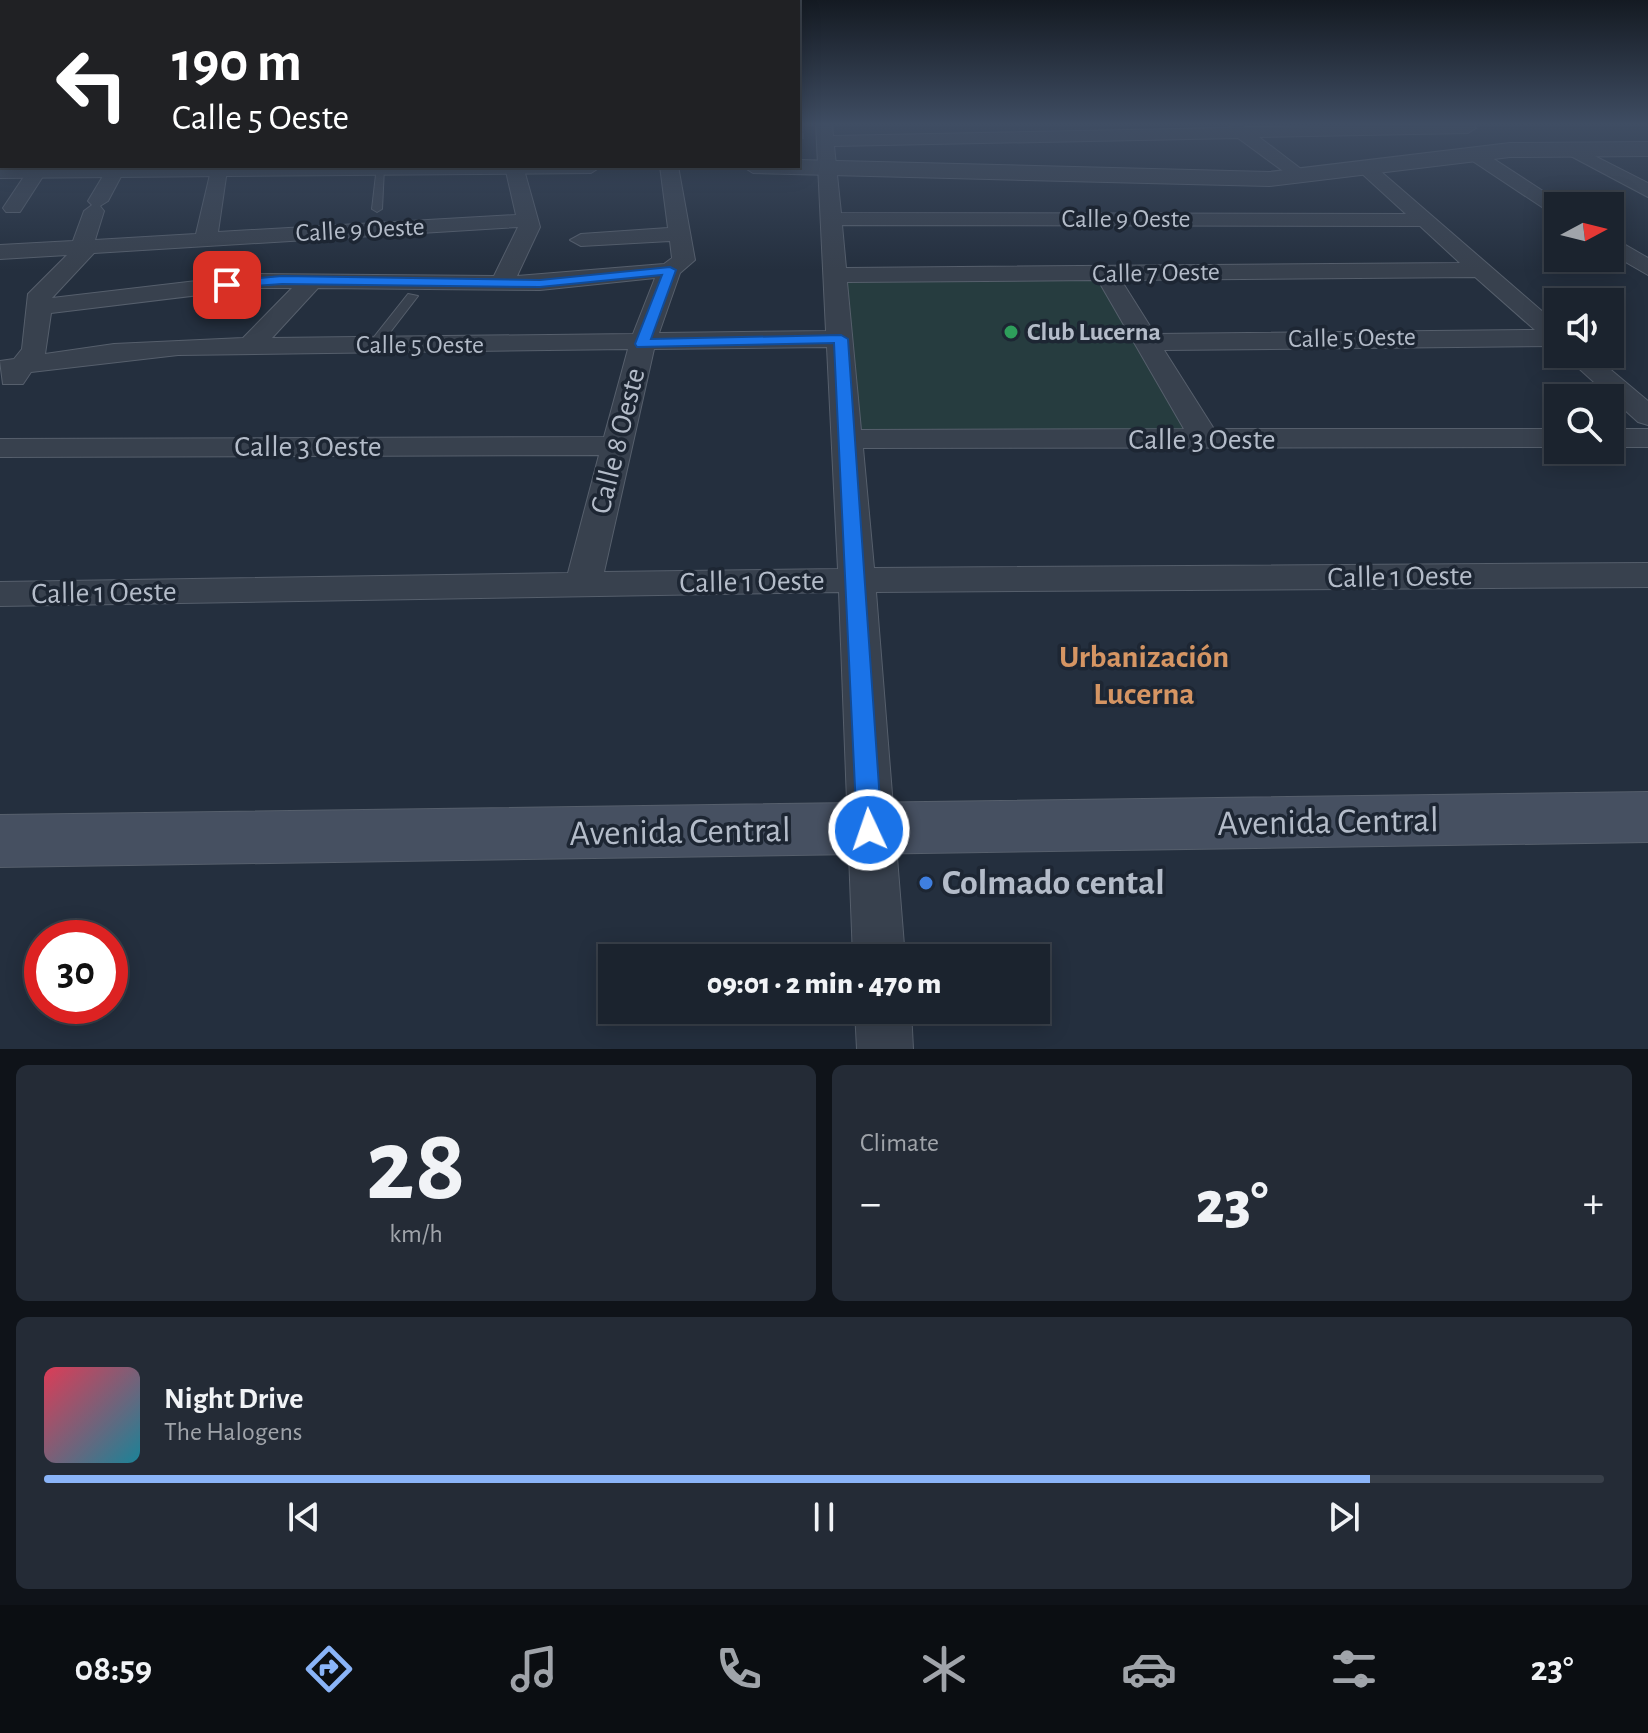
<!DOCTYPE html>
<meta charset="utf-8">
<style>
:root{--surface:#1b232e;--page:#242b36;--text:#f1f3f6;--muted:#a0a4aa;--line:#39404a;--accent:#8ab4f8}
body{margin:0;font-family:"Alegreya Sans",sans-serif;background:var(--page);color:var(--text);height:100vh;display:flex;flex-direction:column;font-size:30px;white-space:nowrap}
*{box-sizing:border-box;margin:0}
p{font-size:26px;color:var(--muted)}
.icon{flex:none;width:44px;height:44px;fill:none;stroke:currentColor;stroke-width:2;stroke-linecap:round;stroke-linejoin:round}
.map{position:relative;height:1049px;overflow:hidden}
.drawer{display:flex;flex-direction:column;gap:16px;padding:16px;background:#0f1319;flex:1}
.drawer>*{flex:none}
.top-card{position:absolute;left:0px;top:0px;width:800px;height:168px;box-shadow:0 4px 20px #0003,0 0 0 2px var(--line);background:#202124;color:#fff;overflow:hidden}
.needle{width:52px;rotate:83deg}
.fabs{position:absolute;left:1544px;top:192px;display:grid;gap:16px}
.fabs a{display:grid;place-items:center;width:80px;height:80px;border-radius:0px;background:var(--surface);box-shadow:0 4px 20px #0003,0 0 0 2px var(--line);font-size:40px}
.speed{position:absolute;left:24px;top:920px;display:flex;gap:16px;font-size:40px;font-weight:700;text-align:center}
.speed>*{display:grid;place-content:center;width:104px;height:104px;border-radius:50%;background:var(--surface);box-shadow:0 4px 20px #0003,0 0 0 2px var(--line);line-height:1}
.speed .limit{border:12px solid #d22;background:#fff;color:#111}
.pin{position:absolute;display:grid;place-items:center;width:68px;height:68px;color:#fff;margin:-34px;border-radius:16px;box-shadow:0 4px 12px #0006}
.me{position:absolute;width:88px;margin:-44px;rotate:357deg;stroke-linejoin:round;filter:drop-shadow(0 0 6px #0008)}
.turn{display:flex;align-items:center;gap:28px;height:168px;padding:0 40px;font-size:36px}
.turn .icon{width:104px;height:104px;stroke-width:2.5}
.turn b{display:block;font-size:56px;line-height:68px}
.big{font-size:60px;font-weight:800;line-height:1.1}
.drawer .widget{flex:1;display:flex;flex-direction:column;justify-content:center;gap:12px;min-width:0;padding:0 28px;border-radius:12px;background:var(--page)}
.drawer .dial{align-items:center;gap:0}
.dial b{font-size:104px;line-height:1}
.song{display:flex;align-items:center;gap:24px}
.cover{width:96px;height:96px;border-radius:12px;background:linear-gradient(135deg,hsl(350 70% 55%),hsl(190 70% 35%))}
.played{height:8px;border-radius:4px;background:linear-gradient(90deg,var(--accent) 85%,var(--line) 85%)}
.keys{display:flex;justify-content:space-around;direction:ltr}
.heat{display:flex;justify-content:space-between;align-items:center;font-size:44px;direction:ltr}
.drawer .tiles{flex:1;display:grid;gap:16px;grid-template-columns:1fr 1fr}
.widget:last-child{grid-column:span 2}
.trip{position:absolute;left:598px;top:944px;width:452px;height:80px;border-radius:0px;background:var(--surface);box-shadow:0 4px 20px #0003,0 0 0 2px var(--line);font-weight:800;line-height:80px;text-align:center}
.tabs{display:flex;height:128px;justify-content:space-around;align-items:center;background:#0b0e12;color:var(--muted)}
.tabs .icon{width:56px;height:56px}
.tabs .selected{color:var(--accent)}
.tabs b{font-size:36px;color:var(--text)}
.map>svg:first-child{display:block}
.green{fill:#263c3f}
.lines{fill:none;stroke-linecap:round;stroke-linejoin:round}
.service-casing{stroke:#565f6c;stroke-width:2}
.minor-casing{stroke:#565f6c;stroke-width:2}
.tertiary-casing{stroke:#565f6c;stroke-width:2}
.secondary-casing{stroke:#565f6c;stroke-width:2}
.service{fill:#38414e;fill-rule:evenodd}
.minor{fill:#38414e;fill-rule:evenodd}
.tertiary{fill:#38414e;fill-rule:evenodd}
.secondary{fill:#465061;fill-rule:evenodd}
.wall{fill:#3b4654}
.building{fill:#455162;stroke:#303945;stroke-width:2}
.route{fill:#1a73e8;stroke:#114b97;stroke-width:2}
.leisure-dot{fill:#2e9e5b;stroke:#1d2633;stroke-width:3}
.shop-dot{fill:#3f7fe0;stroke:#1d2633;stroke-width:3}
.labels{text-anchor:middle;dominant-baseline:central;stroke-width:7;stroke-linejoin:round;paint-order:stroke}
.far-street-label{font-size:26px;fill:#b4bcc9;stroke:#1d2633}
.far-poi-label{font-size:26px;font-weight:bold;fill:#b4bcc9;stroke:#1d2633;text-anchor:start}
.street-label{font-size:30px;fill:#b4bcc9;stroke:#1d2633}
.neighbourhood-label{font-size:32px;font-weight:bold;fill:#d59563;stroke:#1d2633}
.near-street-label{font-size:36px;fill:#b4bcc9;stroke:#1d2633}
.near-poi-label{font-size:36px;font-weight:bold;fill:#b4bcc9;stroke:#1d2633;text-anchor:start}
</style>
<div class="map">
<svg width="1648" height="1049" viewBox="0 0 1648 1049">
<rect width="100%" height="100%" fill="#242f3e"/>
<path class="green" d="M 1101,278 L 1191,433 L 856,436 L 842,279 Z"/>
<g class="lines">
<defs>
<g id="service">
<path d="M 377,166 L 384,168 L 382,209 L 377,212 L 372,209 Z"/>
<path d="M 408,294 L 418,296 L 378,348 L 370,348 L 370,342 Z"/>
</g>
<g id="minor">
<path d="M 816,123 L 832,123 L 833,136 L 1228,128 L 1236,123 L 1246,127 L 1474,124 L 1476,128 L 1468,133 L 1259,137 L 1305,172 L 1307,176 L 1298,182 L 1238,138 L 834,146 L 841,213 L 1406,214 L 1359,171 L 1359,163 L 1371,163 L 1558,325 L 1558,346 L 1164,350 L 1214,429 L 1558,429 L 1558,447 L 863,448 L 874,568 L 1648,563 L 1648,587 L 876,592 L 905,958 L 853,958 L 839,592 L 0,606 L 0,582 L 568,573 L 599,455 L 0,457 L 0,439 L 604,437 L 628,349 L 178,355 L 31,372 L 23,384 L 3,384 L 0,361 L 14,359 L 22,349 L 28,294 L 67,255 L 0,259 L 0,245 L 73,241 L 84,211 L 92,205 L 88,201 L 109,166 L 125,169 L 108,201 L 100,206 L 104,211 L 95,240 L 196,234 L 212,166 L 225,166 L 227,170 L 218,232 L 516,215 L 505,167 L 523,166 L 540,227 L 517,276 L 664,264 L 672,258 L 670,241 L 581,246 L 570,240 L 581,234 L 668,228 L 660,166 L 678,166 L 695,260 L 680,273 L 659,333 L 826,331 ZM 842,225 L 1420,226 L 1460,263 L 846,268 ZM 518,227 L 494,276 L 257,274 L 52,298 L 94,253 ZM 1475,277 L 1535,330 L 1155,334 L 1121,280 ZM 655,278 L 633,334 L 272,338 L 318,288 L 540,290 ZM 1098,280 L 1184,429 L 861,430 L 847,282 ZM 257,288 L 292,288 L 243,338 L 114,344 L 45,354 L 51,313 ZM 827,347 L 838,569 L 604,572 L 654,349 Z"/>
<path d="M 1573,145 L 1648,183 L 1648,197 L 1567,154 L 1567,146 Z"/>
<path d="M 1474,149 L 1480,150 L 1566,206 L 1558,206 L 1558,215 L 1551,213 L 1468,158 L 1468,150 Z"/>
<path d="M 31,166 L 45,166 L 47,170 L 20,212 L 6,212 L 3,208 Z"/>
<path d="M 1610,236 L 1648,258 L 1648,275 L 1610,253 Z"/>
<path d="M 1563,354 L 1592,354 L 1648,401 L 1648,425 L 1638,422 Z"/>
<rect x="1610" y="429" width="38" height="18"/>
<path d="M 855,1010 L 911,1010 L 913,1049 L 857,1049 Z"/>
</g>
<g id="tertiary">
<path d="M 1648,142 L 1648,156 L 1510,157 L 1269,186 L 753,173 L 742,166 L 798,166 L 798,160 L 1269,172 L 1510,143 Z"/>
<path d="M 0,164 L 2,166 L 602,166 L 591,173 L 0,178 Z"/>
</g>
<path id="secondary" d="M 1648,792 L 1648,842 L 0,867 L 0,815 Z"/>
</defs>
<use href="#service" class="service-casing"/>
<use href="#minor" class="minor-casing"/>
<use href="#tertiary" class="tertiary-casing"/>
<use href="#secondary" class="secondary-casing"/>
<use href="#service" class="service"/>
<use href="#minor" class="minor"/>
<use href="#tertiary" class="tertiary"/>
<use href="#secondary" class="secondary"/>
</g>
<path class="wall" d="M 798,123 L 804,132 L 804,139 L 798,139 Z"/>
<g class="building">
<path d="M 798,123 L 803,123 L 804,132 L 798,132 Z"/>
<path d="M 2,142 L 2,153 L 0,153 L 0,143 Z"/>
</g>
<linearGradient id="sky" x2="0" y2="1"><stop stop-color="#141a22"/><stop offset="0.46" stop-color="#3f4d63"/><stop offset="1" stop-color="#3f4d63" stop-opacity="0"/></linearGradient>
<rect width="1648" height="270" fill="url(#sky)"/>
<path class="route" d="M 670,267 L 676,270 L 651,339 L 841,335 L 848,339 L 882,830 L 878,837 L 869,840 L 860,837 L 857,830 L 834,343 L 637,347 L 635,344 L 662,275 L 540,287 L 282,284 L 227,288 L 221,285 L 227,281 L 282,276 L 540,280 Z"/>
<circle class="leisure-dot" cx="1011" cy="332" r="8"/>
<circle class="shop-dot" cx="926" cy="883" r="8"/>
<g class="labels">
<g class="far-street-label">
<text x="1126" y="219">Calle 9 Oeste</text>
<text transform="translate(360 230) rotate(-3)">Calle 9 Oeste</text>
<text transform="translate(1156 273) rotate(-1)">Calle 7 Oeste</text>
<text transform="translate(1352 338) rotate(-1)">Calle 5 Oeste</text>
<text x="420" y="345">Calle 5 Oeste</text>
</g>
<g class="far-poi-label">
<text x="1027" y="332">Club Lucerna</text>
</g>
<g class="street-label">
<text x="1202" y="440">Calle 3 Oeste</text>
<text transform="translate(618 441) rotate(-76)">Calle 8 Oeste</text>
<text x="308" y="447">Calle 3 Oeste</text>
<text transform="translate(1400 577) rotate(-1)">Calle 1 Oeste</text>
<text transform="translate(752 582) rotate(-1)">Calle 1 Oeste</text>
<text transform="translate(104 593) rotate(-1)">Calle 1 Oeste</text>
</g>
<g class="neighbourhood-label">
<text x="1144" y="657">Urbanización<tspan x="1144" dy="37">Lucerna</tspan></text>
</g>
<g class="near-street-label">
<text transform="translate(1328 822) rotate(-1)">Avenida Central</text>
<text transform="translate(680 832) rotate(-1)">Avenida Central</text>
</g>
<g class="near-poi-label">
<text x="942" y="883">Colmado cental</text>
</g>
</g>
</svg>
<div class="fabs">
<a><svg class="needle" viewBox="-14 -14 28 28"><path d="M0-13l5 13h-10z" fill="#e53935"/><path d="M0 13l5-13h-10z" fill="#a0a4aa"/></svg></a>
<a><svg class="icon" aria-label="sound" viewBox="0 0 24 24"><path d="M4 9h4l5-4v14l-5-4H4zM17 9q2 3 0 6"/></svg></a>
<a><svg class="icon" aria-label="search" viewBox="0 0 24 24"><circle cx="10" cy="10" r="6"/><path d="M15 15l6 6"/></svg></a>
</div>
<div class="speed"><div class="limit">30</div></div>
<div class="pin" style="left:227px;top:285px;background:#d93025"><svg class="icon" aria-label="arrive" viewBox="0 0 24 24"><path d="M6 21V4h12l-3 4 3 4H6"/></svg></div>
<svg class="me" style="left:869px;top:830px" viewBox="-20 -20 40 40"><circle r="17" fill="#1a73e8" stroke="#fff" stroke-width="3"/><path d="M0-11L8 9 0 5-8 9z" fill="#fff"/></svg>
<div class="trip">09:01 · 2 min · 470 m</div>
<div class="top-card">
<div class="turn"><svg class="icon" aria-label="left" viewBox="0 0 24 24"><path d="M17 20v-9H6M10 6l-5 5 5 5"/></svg><div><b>190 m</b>Calle 5 Oeste</div></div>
</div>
</div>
<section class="drawer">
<div class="tiles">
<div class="widget dial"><b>28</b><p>km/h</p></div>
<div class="widget"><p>Climate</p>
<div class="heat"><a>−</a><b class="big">23°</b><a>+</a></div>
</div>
<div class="widget">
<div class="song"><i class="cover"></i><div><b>Night Drive</b><p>The Halogens</p></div></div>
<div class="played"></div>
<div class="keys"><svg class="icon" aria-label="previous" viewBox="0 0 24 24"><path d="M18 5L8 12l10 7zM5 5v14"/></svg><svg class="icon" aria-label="pause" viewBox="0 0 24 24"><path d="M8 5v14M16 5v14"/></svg><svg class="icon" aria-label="next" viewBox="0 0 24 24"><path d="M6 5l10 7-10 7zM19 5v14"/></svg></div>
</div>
</div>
</section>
<nav class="tabs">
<b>08:59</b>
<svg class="icon selected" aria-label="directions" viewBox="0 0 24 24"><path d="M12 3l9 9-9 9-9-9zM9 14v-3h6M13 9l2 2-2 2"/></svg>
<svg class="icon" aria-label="music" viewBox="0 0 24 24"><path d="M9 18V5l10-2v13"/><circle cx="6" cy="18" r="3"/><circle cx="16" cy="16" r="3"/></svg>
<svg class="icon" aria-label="phone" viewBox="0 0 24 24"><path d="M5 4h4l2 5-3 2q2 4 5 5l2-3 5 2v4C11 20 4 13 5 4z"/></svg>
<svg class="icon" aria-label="climate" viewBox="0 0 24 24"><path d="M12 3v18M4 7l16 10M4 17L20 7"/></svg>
<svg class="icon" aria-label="car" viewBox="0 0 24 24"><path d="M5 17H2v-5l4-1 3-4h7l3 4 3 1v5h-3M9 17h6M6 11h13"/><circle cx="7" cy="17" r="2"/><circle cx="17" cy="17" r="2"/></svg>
<svg class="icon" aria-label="filters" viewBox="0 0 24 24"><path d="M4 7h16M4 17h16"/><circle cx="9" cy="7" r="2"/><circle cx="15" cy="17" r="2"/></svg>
<b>23°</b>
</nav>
